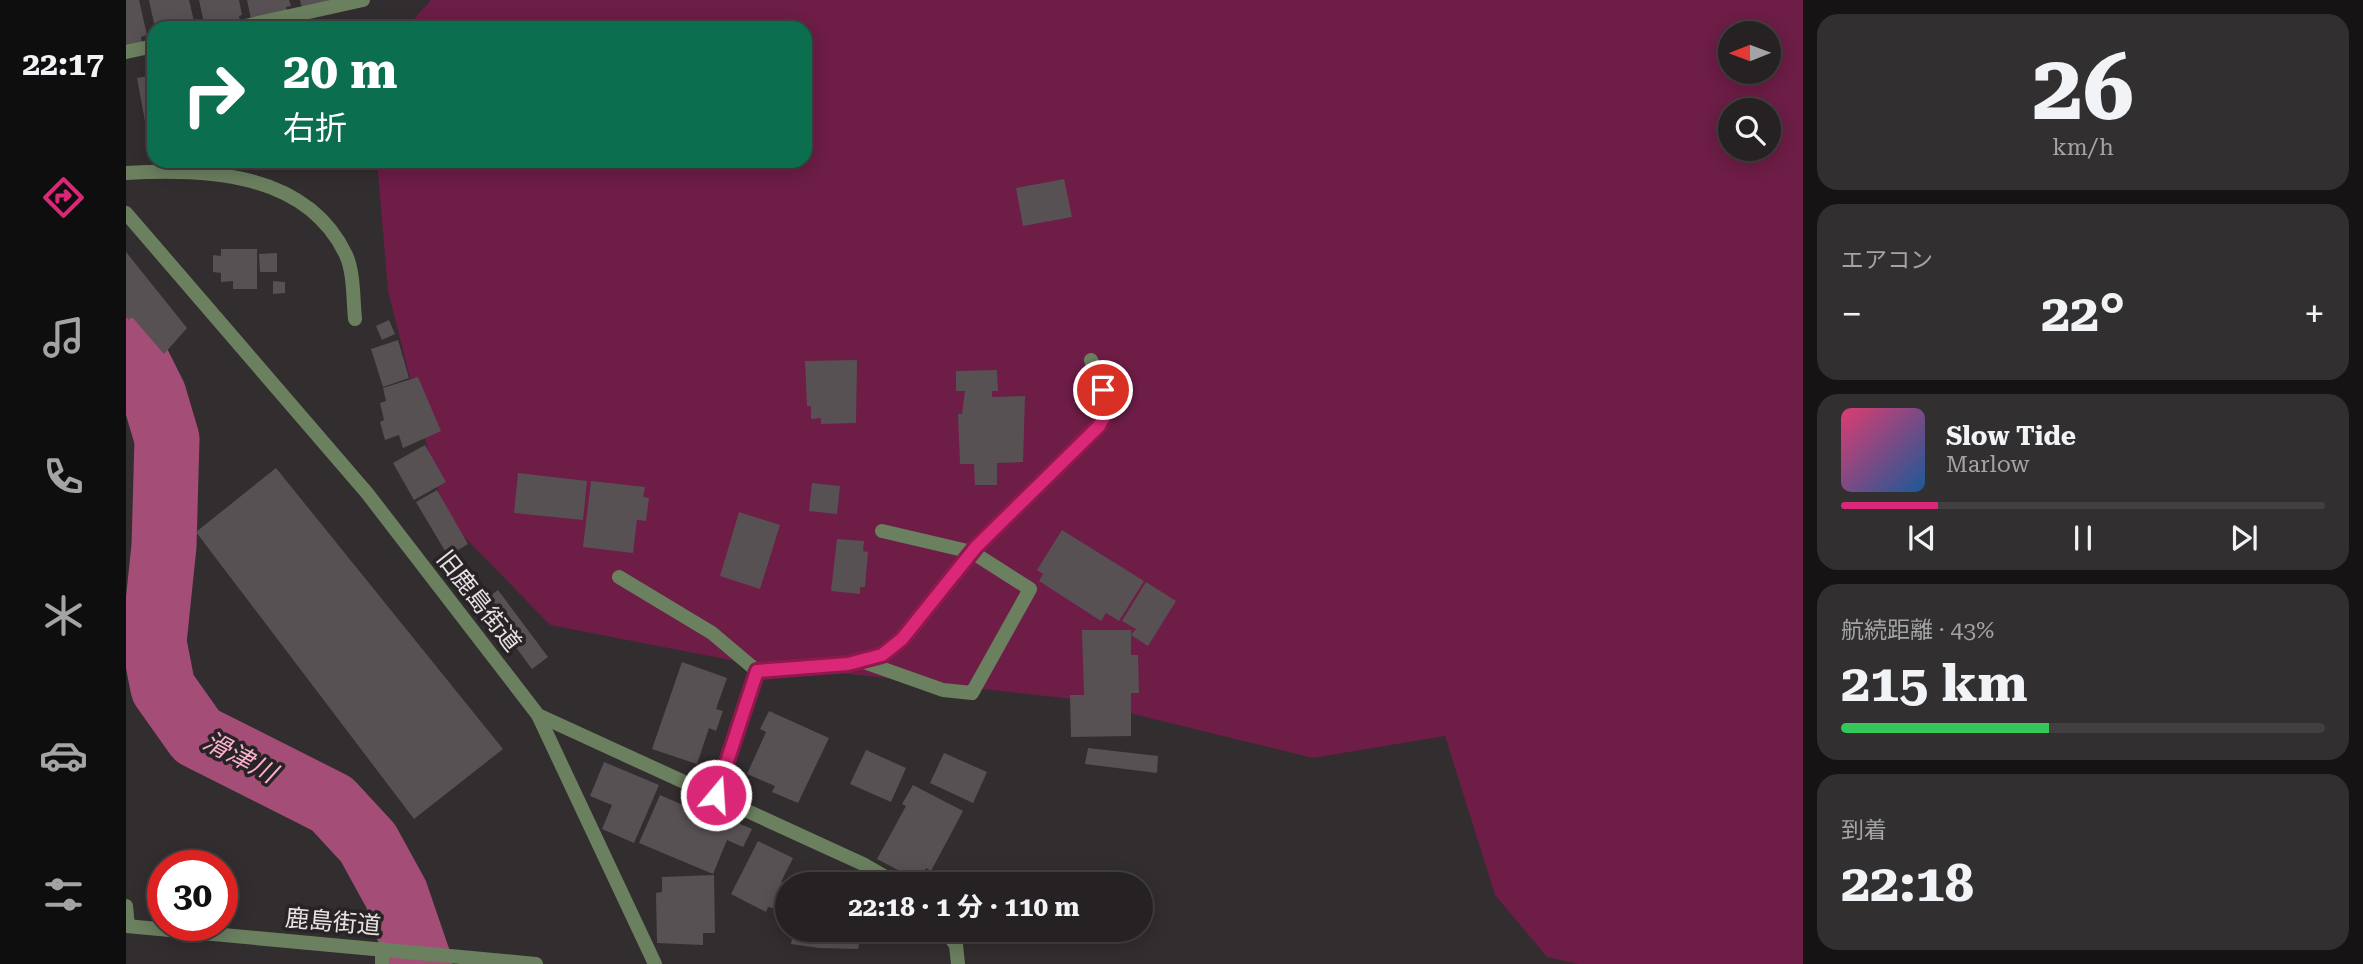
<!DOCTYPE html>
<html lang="ja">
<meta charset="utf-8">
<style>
:root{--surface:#262223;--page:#322f30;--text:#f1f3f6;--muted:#a4a4a6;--line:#423f41;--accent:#db2777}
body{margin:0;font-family:"Roboto Serif","Noto Sans JP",serif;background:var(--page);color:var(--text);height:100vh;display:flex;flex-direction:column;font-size:26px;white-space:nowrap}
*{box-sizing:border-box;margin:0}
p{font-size:23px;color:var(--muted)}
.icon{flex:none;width:38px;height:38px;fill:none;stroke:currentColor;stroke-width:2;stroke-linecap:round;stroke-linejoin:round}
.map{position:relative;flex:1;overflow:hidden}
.sheet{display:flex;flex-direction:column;gap:14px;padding:14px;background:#151313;width:560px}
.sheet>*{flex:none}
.top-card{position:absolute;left:21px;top:21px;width:665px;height:147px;border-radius:21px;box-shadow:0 4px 18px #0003,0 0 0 2px var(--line);background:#0b6e4f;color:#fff;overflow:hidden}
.needle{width:46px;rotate:269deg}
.tools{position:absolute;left:1592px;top:21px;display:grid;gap:14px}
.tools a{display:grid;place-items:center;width:63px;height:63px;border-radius:50%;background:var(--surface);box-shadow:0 4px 18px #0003,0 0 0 2px var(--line);font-size:35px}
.speed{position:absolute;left:21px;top:850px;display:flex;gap:14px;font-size:35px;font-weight:700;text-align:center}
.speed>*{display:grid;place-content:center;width:91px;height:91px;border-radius:50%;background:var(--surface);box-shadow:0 4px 18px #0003,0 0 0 2px var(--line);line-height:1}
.speed .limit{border:10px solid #d22;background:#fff;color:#111}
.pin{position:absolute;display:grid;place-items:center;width:60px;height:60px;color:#fff;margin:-30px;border:4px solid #fff;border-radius:50%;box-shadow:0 2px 7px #0007}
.me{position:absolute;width:77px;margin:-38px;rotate:18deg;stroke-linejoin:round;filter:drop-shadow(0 0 5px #0008)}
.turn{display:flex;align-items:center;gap:24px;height:147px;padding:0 21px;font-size:32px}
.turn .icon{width:91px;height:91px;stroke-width:2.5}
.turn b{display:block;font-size:49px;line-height:60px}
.big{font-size:52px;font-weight:700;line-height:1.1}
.sheet .card{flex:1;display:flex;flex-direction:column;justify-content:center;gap:10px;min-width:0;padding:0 24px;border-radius:21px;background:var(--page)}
.sheet .dial{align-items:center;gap:0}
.dial b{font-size:91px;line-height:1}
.song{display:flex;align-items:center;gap:21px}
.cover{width:84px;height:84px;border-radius:10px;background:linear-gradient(135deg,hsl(340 70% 55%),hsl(210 70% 35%))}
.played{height:7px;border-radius:4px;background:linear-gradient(90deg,var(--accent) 20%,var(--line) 20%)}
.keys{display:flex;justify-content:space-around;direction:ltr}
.heat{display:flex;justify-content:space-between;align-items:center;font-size:38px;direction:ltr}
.charge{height:10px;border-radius:5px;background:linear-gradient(90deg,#34c759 43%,var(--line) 0)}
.trip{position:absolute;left:649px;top:872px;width:378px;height:70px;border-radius:35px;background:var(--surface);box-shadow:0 4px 18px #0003,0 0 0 2px var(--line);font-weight:700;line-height:70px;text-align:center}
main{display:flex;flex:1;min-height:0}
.tabs{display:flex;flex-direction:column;width:126px;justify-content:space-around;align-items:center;background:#0f0e0e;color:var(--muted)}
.tabs .icon{width:49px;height:49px}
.tabs .active{color:var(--accent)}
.tabs b{font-size:32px;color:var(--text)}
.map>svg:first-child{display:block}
.green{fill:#6d1d46;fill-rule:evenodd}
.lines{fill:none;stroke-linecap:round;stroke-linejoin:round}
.river{stroke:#a44e77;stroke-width:65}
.building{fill:#575154}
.minor{stroke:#6b805f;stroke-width:14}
.tertiary{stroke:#6b805f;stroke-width:14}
.route-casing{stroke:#8e194d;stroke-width:18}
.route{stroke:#db2777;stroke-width:12}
.labels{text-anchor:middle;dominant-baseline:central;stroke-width:7;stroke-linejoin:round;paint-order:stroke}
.street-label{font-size:24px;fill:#e6e2e3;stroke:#282325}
.water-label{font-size:26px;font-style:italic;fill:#f7afcd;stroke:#282325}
</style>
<main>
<nav class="tabs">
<b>22:17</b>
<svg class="icon active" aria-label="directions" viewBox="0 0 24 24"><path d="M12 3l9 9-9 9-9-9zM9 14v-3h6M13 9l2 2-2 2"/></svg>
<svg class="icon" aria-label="music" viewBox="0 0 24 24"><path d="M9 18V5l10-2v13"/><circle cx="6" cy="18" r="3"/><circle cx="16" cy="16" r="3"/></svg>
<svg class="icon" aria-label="phone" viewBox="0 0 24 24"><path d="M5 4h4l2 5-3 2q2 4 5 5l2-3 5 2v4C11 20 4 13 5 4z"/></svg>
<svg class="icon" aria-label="climate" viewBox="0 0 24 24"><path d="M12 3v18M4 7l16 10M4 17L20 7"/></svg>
<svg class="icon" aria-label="car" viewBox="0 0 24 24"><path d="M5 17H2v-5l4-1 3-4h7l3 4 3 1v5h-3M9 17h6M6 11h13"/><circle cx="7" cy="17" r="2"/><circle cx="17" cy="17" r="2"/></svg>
<svg class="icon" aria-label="filters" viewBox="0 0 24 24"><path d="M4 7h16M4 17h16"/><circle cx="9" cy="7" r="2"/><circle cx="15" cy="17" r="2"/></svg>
</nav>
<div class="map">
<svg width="1677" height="964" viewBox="0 0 1677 964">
<rect width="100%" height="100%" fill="#322d2f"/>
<path class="green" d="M 305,0 L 1677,0 L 1677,964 L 1452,964 L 1421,957 L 1369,895 L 1319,736 L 1187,758 L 946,699 L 609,661 L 424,625 L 319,517 L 262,291 L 251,161 L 679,161 L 679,28 L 280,28 ZM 1605,33 L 1643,33 L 1643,72 L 1605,72 ZM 1605,110 L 1643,110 L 1643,149 L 1605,149 Z"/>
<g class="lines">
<path class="river" d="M 0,349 L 13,365 L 28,395 L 41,439 L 38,546 L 28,642 L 37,688 L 71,736 L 206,804 L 242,843 L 270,894 L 294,964"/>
</g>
<g class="building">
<path d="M 0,0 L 13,0 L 21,35 L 15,37 L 16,43 L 0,46 Z"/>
<path d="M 23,0 L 63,0 L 69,26 L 29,28 Z"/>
<path d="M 73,0 L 113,0 L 116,15 L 113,16 L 114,22 L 79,28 Z"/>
<path d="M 121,0 L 163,0 L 165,6 L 160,7 L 161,12 L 125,19 Z"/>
<path d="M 174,0 L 213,0 L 176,9 Z"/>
<path d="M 28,75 L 28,142 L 23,143 L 11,78 Z"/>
<path d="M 938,179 L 946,217 L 897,226 L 890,188 Z"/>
<path d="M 95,249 L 131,249 L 131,289 L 107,289 L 107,281 L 95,282 L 95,273 L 87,272 L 87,255 L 95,256 Z"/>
<path d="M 0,252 L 61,328 L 38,354 L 6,317 L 3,320 L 0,317 Z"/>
<path d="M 151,253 L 151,272 L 134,272 L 133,254 Z"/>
<path d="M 147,281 L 159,282 L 159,293 L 147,294 Z"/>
<path d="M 263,320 L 269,334 L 256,340 L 250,326 Z"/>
<path d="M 272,340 L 283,378 L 257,387 L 245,349 Z"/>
<path d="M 731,360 L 730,423 L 695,424 L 695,418 L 685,419 L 685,406 L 681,406 L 679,361 Z"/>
<path d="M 871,370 L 872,391 L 866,391 L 866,397 L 899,396 L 897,462 L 871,463 L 871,485 L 849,485 L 848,464 L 834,464 L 832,414 L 836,414 L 839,391 L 830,391 L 830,371 Z"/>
<path d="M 292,377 L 315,431 L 277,448 L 273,435 L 259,440 L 254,422 L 258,420 L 254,403 L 260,401 L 257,388 Z"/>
<path d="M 299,445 L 320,482 L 288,500 L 267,463 Z"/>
<path d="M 150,468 L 377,749 L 288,819 L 70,532 Z"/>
<path d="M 392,473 L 461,481 L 457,520 L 388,513 Z"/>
<path d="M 465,481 L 519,487 L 517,497 L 523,498 L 520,521 L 511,520 L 507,553 L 457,547 Z"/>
<path d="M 686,483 L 714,486 L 711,514 L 683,511 Z"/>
<path d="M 311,490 L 342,544 L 322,556 L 290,502 Z"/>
<path d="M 613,512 L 654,525 L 634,589 L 594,576 Z"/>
<path d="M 936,530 L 1018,581 L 993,621 L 980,613 L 975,621 L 913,581 L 917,574 L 911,570 Z"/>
<path d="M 711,539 L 738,541 L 737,551 L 742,552 L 739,587 L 734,587 L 734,594 L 705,591 Z"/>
<path d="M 1020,582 L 1050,601 L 1022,646 L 1005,635 L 1010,629 L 996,621 Z"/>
<path d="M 372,590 L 422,657 L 406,669 L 356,602 Z"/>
<path d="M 956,630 L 1005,630 L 1005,655 L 1012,655 L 1013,693 L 1005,693 L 1005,736 L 945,737 L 944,695 L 958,695 Z"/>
<path d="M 556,662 L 601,678 L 590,709 L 597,711 L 590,731 L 583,728 L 571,764 L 526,749 Z"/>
<path d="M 643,711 L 703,738 L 672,803 L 646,792 L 649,786 L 621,774 L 640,732 L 634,729 Z"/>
<path d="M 962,748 L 1032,756 L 1031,773 L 959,764 Z"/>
<path d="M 740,750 L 780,768 L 765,802 L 724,784 Z"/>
<path d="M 818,753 L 861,772 L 847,803 L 804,783 Z"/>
<path d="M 478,762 L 533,785 L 508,843 L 476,829 L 486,805 L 464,796 Z"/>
<path d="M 787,785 L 837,811 L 805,871 L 800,868 L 793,881 L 751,859 L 780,806 L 776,804 Z"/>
<path d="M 534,795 L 607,827 L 609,822 L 626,829 L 617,847 L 601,840 L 587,874 L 513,843 Z"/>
<path d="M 632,841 L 667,858 L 655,882 L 662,883 L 662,912 L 642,907 L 640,912 L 605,894 Z"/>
<path d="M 588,875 L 589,933 L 577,933 L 577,945 L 531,943 L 530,893 L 536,892 L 536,877 Z"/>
<path d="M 668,929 L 732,929 L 736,931 L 732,949 L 693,948 L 665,944 Z"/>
</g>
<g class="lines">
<g class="minor">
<path d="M 110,28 L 237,0"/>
<path d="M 0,52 L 28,46"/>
<path d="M 0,173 C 79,168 181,172 220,255 C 228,272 227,300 229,319"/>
<path d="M 0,213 L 241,493 L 412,715 L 737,864 L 772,884"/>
<path d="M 493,577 L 586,633 L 631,671 L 722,664 L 756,655 L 776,639 L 850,547 L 973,426 C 986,404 974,382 965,360"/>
<path d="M 735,661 L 817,690 L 846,693 L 904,589 L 846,552 L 756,531"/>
<path d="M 412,715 L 529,964"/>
<path d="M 590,795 L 631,671"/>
<path d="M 818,929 L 830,945 L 832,964"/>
<path d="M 256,949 L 256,964"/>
</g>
<g class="tertiary">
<path d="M 0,906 L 2,926"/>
<path d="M 0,926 L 410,964"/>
</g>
</g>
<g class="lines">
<defs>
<path id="route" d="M 590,795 L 631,671 L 722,664 L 756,655 L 776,639 L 850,547 L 973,426 L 980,413 L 977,390"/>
</defs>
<use href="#route" class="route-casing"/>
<use href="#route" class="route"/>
</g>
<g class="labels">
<g class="street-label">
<text transform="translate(353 601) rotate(52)">旧鹿島街道</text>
<text transform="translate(207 922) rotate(5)">鹿島街道</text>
</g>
<g class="water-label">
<text transform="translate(114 757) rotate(28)">滑津川</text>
</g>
</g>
</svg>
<div class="tools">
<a><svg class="needle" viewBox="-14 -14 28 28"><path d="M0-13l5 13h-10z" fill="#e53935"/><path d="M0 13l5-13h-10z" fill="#a4a4a6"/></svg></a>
<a><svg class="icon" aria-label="search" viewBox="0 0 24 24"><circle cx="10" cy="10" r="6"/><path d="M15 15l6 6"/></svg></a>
</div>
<div class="speed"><div class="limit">30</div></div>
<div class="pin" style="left:977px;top:390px;background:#d93025"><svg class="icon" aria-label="arrive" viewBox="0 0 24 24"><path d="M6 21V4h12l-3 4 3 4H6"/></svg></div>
<svg class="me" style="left:590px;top:795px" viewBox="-20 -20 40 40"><circle r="17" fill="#db2777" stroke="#fff" stroke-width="3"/><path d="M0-11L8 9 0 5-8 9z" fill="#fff"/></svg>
<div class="trip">22:18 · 1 分 · 110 m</div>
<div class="top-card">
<div class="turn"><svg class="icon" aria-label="right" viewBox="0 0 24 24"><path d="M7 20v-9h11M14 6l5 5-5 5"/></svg><div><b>20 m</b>右折</div></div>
</div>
</div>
<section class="sheet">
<div class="card dial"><b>26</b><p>km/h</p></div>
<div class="card"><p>エアコン</p>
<div class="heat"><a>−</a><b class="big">22°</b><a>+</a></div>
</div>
<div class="card">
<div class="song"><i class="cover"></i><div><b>Slow Tide</b><p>Marlow</p></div></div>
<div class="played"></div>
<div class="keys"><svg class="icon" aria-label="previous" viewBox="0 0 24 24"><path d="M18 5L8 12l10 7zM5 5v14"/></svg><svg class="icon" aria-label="pause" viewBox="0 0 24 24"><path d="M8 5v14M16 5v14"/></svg><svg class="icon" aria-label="next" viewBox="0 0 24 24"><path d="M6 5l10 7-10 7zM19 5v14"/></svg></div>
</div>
<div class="card"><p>航続距離 · 43%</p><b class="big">215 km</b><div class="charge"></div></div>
<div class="card"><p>到着</p><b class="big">22:18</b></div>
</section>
</main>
